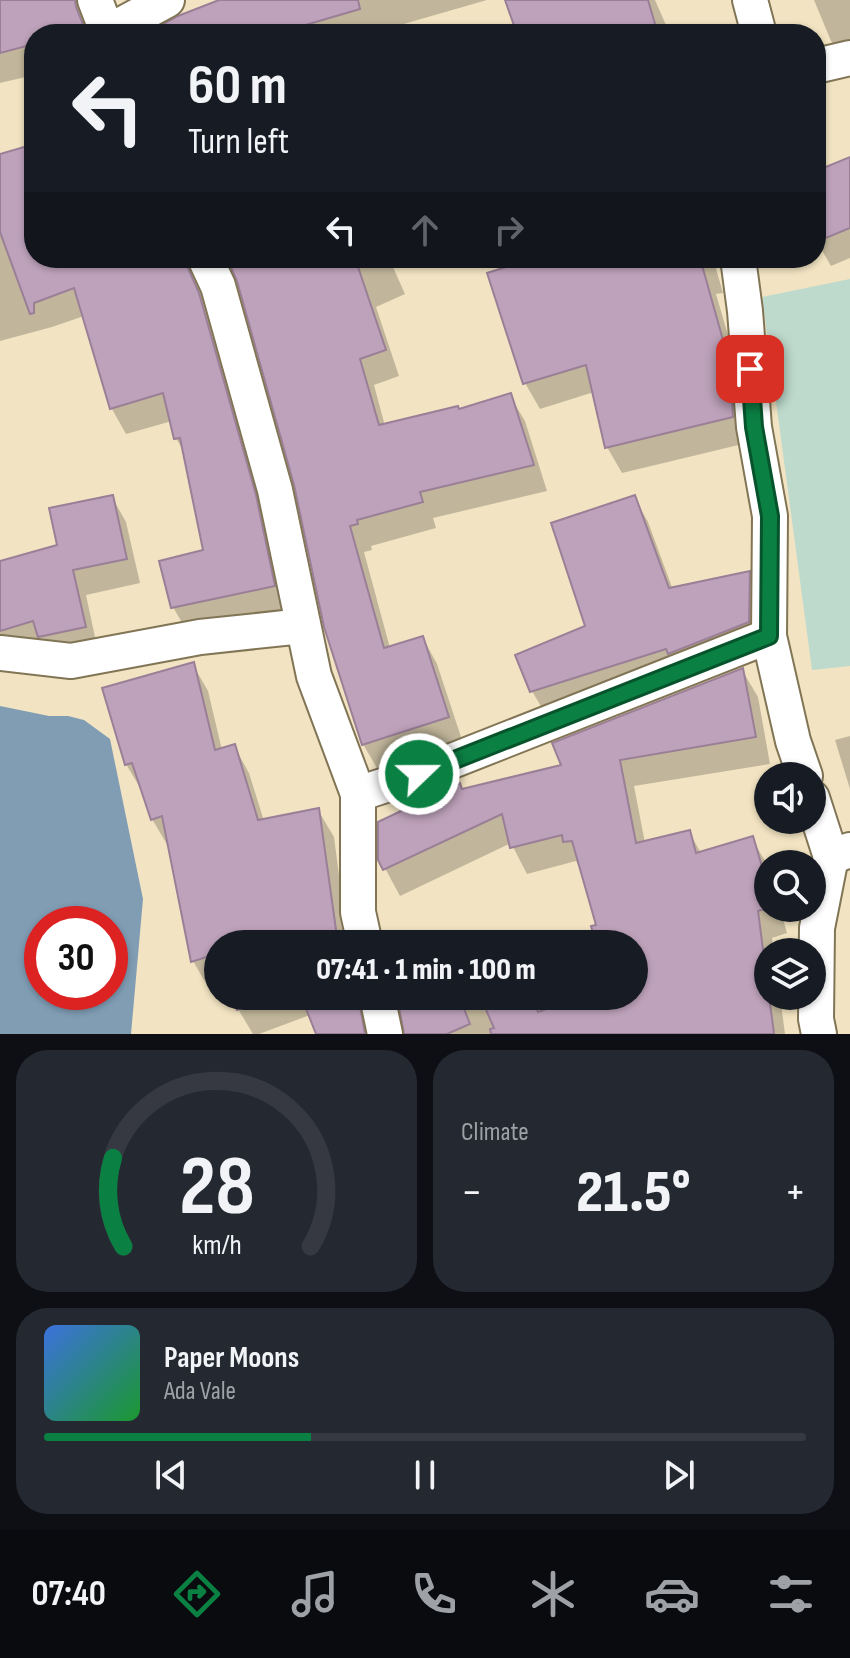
<!DOCTYPE html>
<meta charset="utf-8">
<style>
:root{--surface:#171b24;--page:#242831;--text:#f1f3f6;--muted:#9ea1a6;--line:#363941;--accent:#0b8043}
body{margin:0;font-family:"Sofia Sans Condensed",sans-serif;background:var(--page);color:var(--text);height:100vh;display:flex;flex-direction:column;font-size:30px;white-space:nowrap}
*{box-sizing:border-box;margin:0}
p{font-size:26px;color:var(--muted)}
.icon{flex:none;width:44px;height:44px;fill:none;stroke:currentColor;stroke-width:2;stroke-linecap:round;stroke-linejoin:round}
.map{position:relative;height:1034px;overflow:hidden}
.sheet{display:flex;flex-direction:column;gap:16px;padding:16px;background:#0d0f14;flex:1}
.sheet>*{flex:none}
.hud{position:absolute;left:24px;top:24px;width:802px;height:244px;border-radius:32px;box-shadow:0 2px 6px #0004;background:#171b24;color:var(--text);overflow:hidden}
.buttons{position:absolute;left:754px;top:762px;display:grid;gap:16px}
.buttons a{display:grid;place-items:center;width:72px;height:72px;border-radius:50%;background:var(--surface);box-shadow:0 2px 6px #0004;font-size:40px}
.speed{position:absolute;left:24px;top:906px;display:flex;gap:16px;font-size:40px;font-weight:700;text-align:center}
.speed>*{display:grid;place-content:center;width:104px;height:104px;border-radius:50%;background:var(--surface);box-shadow:0 2px 6px #0004;line-height:1}
.speed .limit{border:12px solid #d22;background:#fff;color:#111}
.pin{position:absolute;display:grid;place-items:center;width:68px;height:68px;color:#fff;margin:-34px;border-radius:16px;box-shadow:0 4px 12px #0006}
.me{position:absolute;width:88px;margin:-44px;rotate:68deg;stroke-linejoin:round;filter:drop-shadow(0 0 6px #0008)}
.turn{display:flex;align-items:center;gap:28px;height:168px;padding:0 32px;font-size:36px}
.turn .icon{width:104px;height:104px;stroke-width:2.5}
.turn b{display:block;font-size:56px;line-height:68px}
.lanes{display:flex;align-items:center;height:76px;padding:0 32px;background:#0003;justify-content:center;gap:40px;direction:ltr}
.lanes .off{opacity:.35}
.big{font-size:60px;font-weight:800;line-height:1.1}
.sheet .card{flex:1;display:flex;flex-direction:column;justify-content:center;gap:12px;min-width:0;padding:0 28px;border-radius:32px;background:var(--page)}
.sheet .dial{align-items:center;gap:0}
.dial svg{height:208px;overflow:visible;fill:none;stroke:var(--line);stroke-width:7;stroke-linecap:round;text-anchor:middle}
.dial text{fill:var(--text);stroke:none}
.song{display:flex;align-items:center;gap:24px}
.cover{width:96px;height:96px;border-radius:12px;background:linear-gradient(135deg,hsl(220 70% 55%),hsl(130 70% 35%))}
.played{height:8px;border-radius:4px;background:linear-gradient(90deg,var(--accent) 35%,var(--line) 35%)}
.keys{display:flex;justify-content:space-around;direction:ltr}
.heat{display:flex;justify-content:space-between;align-items:center;font-size:44px;direction:ltr}
.sheet .tiles{flex:1;display:grid;gap:16px;grid-template-columns:1fr 1fr}
.card:last-child{grid-column:span 2}
.trip{position:absolute;left:204px;top:930px;width:444px;height:80px;border-radius:40px;background:var(--surface);box-shadow:0 2px 6px #0004;font-weight:800;line-height:80px;text-align:center}
.dock{display:flex;height:128px;justify-content:space-around;align-items:center;background:#090b0e;color:var(--muted)}
.dock .icon{width:56px;height:56px}
.dock .current{color:var(--accent)}
.dock b{font-size:36px;color:var(--text)}
.map>svg:first-child{display:block}
.green{fill:#bddacc}
.water{fill:#809db4;fill-rule:evenodd}
.shadow{fill:#0003}
.building{fill:#bea2bb;stroke:#9a7f97;stroke-width:2}
.lines{fill:none;stroke-linecap:round;stroke-linejoin:round}
.street-casing{stroke:#817556;stroke-width:38}
.street{stroke:#fff;stroke-width:34}
.route-casing{stroke:#07532c;stroke-width:20}
.route{stroke:#0b8043;stroke-width:14}
</style>
<div class="map">
<svg width="850" height="1034" viewBox="0 0 850 1034">
<rect width="100%" height="100%" fill="#f2e4c2"/>
<path class="green" d="M 850,279 L 850,666 L 812,670 L 762,297 Z"/>
<path class="water" d="M 0,706 L 49,716 L 68,716 L 84,720 L 110,739 L 143,899 L 131,1034 L 0,1034 ZM 42,924 L 110,924 L 110,992 L 42,992 Z"/>
<g class="shadow">
<path d="M 0,0 L 85,0 L 90,34 L 34,34 L 34,75 L 0,83 Z"/>
<path d="M 224,0 L 487,0 L 369,34 L 151,34 Z"/>
<path d="M 507,0 L 655,0 L 670,34 L 519,34 Z"/>
<path d="M 814,0 L 850,0 L 850,65 L 846,66 L 831,41 Z"/>
<path d="M 0,156 L 34,178 L 34,258 L 389,258 L 405,294 L 376,307 L 399,376 L 374,385 L 385,426 L 459,412 L 510,396 L 525,421 L 547,491 L 433,518 L 436,528 L 371,546 L 372,550 L 364,552 L 390,648 L 423,638 L 437,664 L 463,743 L 378,770 L 363,744 L 296,485 L 239,280 L 233,267 L 222,263 L 199,284 L 201,294 L 213,321 L 269,523 L 288,611 L 188,633 L 173,607 L 205,552 L 185,454 L 176,438 L 172,421 L 126,434 L 112,409 L 84,316 L 52,327 L 0,341 Z"/>
<path d="M 850,159 L 850,258 L 831,266 L 816,240 L 816,174 Z"/>
<path d="M 505,258 L 713,258 L 723,293 L 716,294 L 737,366 L 747,443 L 622,473 L 607,447 L 594,392 L 540,409 L 525,383 L 508,268 Z"/>
<path d="M 112,497 L 126,522 L 140,583 L 86,595 L 98,651 L 0,659 L 0,564 L 59,546 Z"/>
<path d="M 634,497 L 648,522 L 673,590 L 749,573 L 763,597 L 762,647 L 546,715 L 532,691 L 588,627 Z"/>
<path d="M 193,665 L 208,691 L 222,750 L 234,746 L 249,773 L 264,821 L 318,810 L 334,837 L 348,944 L 218,944 L 218,984 L 208,987 L 193,961 L 170,845 L 168,846 L 152,819 L 142,791 L 126,764 Z"/>
<path d="M 742,670 L 758,697 L 770,764 L 634,786 L 645,843 L 689,832 L 701,853 L 752,839 L 768,866 L 768,908 L 780,908 L 787,933 L 772,938 L 774,952 L 768,952 L 768,996 L 780,996 L 785,1034 L 406,1034 L 399,996 L 460,996 L 466,1008 L 494,996 L 531,996 L 540,1013 L 590,996 L 634,996 L 634,944 L 598,944 L 598,926 L 580,868 L 576,861 L 527,874 L 511,843 L 400,896 L 380,859 L 462,791 L 564,766 Z"/>
<path d="M 850,736 L 850,789 L 835,740 Z"/>
<path d="M 234,996 L 361,996 L 373,1034 L 318,1034 L 310,1015 L 259,1034 L 253,1034 L 238,1009 Z"/>
</g>
<g class="building">
<path d="M 0,0 L 75,0 L 76,7 L 87,34 L 34,34 L 34,44 L 0,53 Z"/>
<path d="M 219,0 L 358,0 L 360,9 L 275,34 L 146,34 L 178,16 Z"/>
<path d="M 505,0 L 648,0 L 658,34 L 517,34 Z"/>
<path d="M 34,144 L 34,258 L 185,258 L 187,266 L 199,293 L 256,495 L 275,586 L 171,608 L 159,561 L 203,550 L 180,438 L 174,439 L 163,393 L 110,409 L 74,288 L 34,303 L 34,313 L 30,314 L 0,232 L 0,154 Z"/>
<path d="M 850,157 L 850,228 L 816,242 L 816,171 Z"/>
<path d="M 227,258 L 355,258 L 386,350 L 360,359 L 379,425 L 458,406 L 459,409 L 511,393 L 534,465 L 420,492 L 423,502 L 357,520 L 358,524 L 350,526 L 384,648 L 423,636 L 449,717 L 362,745 L 324,627 L 294,485 L 237,281 Z"/>
<path d="M 503,258 L 700,258 L 723,340 L 722,340 L 731,385 L 733,417 L 605,448 L 586,365 L 523,384 L 487,273 L 506,267 Z"/>
<path d="M 113,495 L 127,559 L 73,570 L 86,627 L 38,637 L 33,621 L 0,631 L 0,561 L 57,545 L 49,508 Z"/>
<path d="M 635,495 L 669,588 L 750,571 L 749,622 L 668,654 L 666,649 L 530,692 L 515,655 L 585,626 L 551,523 Z"/>
<path d="M 194,662 L 215,750 L 235,744 L 258,820 L 319,808 L 338,944 L 218,944 L 218,960 L 216,954 L 191,962 L 162,816 L 151,820 L 132,763 L 125,765 L 102,688 Z"/>
<path d="M 743,668 L 756,737 L 620,760 L 636,843 L 690,830 L 696,853 L 753,836 L 768,887 L 768,908 L 758,911 L 774,1034 L 491,1034 L 490,1029 L 494,1028 L 480,996 L 531,996 L 538,1012 L 584,996 L 634,996 L 634,944 L 596,944 L 591,926 L 596,925 L 572,841 L 563,842 L 562,835 L 510,848 L 502,814 L 383,870 L 378,860 L 378,822 L 460,783 L 462,789 L 561,765 L 552,743 Z"/>
<path d="M 231,996 L 275,996 L 237,1010 Z"/>
<path d="M 301,996 L 358,996 L 365,1034 L 316,1034 Z"/>
<path d="M 397,996 L 459,996 L 470,1024 L 447,1034 L 404,1034 Z"/>
</g>
<g class="lines">
<defs>
<g id="street">
<path d="M 95,0 L 108,34"/>
<path d="M 750,0 L 759,34"/>
<path d="M 108,32 L 167,0"/>
<path d="M 816,66 L 850,58"/>
<path d="M 205,258 L 218,286 L 275,490 L 314,676 L 358,794 L 419,774 L 769,636 L 793,741 L 805,776"/>
<path d="M 738,258 L 745,311 L 754,427 L 770,516 L 769,636"/>
<path d="M 0,653 L 71,661 L 200,637 L 303,626"/>
<path d="M 358,794 L 358,912 L 365,944"/>
<path d="M 812,798 L 831,857 L 850,850"/>
<path d="M 377,996 L 385,1034"/>
<path d="M 819,1034 L 816,1019 L 817,928 L 831,857"/>
</g>
</defs>
<use href="#street" class="street-casing"/>
<use href="#street" class="street"/>
</g>
<g class="lines">
<defs>
<path id="route" d="M 419,774 L 769,636 L 770,516 L 754,427 L 750,369"/>
</defs>
<use href="#route" class="route-casing"/>
<use href="#route" class="route"/>
</g>
</svg>
<div class="buttons">
<a><svg class="icon" aria-label="sound" viewBox="0 0 24 24"><path d="M4 9h4l5-4v14l-5-4H4zM17 9q2 3 0 6"/></svg></a>
<a><svg class="icon" aria-label="search" viewBox="0 0 24 24"><circle cx="10" cy="10" r="6"/><path d="M15 15l6 6"/></svg></a>
<a><svg class="icon" aria-label="layers" viewBox="0 0 24 24"><path d="M12 4l9 5-9 5-9-5zM3 14l9 5 9-5"/></svg></a>
</div>
<div class="speed"><div class="limit">30</div></div>
<div class="pin" style="left:750px;top:369px;background:#d93025"><svg class="icon" aria-label="arrive" viewBox="0 0 24 24"><path d="M6 21V4h12l-3 4 3 4H6"/></svg></div>
<svg class="me" style="left:419px;top:774px" viewBox="-20 -20 40 40"><circle r="17" fill="#0b8043" stroke="#fff" stroke-width="3"/><path d="M0-11L8 9 0 5-8 9z" fill="#fff"/></svg>
<div class="trip">07:41 · 1 min · 100 m</div>
<div class="hud">
<div class="turn"><svg class="icon" aria-label="left" viewBox="0 0 24 24"><path d="M17 20v-9H6M10 6l-5 5 5 5"/></svg><div><b>60 m</b>Turn left</div></div>
<div class="lanes"><svg class="icon" aria-label="left" viewBox="0 0 24 24"><path d="M17 20v-9H6M10 6l-5 5 5 5"/></svg><svg class="icon off" aria-label="ahead" viewBox="0 0 24 24"><path d="M12 20V5M6 11l6-6 6 6"/></svg><svg class="icon off" aria-label="right" viewBox="0 0 24 24"><path d="M7 20v-9h11M14 6l5 5-5 5"/></svg></div>
</div>
</div>
<section class="sheet">
<div class="tiles">
<div class="card dial"><svg viewBox="0 0 100 80">
<path d="M14 69A42 42 0 1 1 86 69"/>
<path d="M14 69A42 42 0 0 1 10 35" stroke="#0b8043"/>
<text x="50" y="56" font-size="32" font-weight="700">28</text>
<text x="50" y="72" font-size="11">km/h</text>
</svg></div>
<div class="card"><p>Climate</p>
<div class="heat"><a>−</a><b class="big">21.5°</b><a>+</a></div>
</div>
<div class="card">
<div class="song"><i class="cover"></i><div><b>Paper Moons</b><p>Ada Vale</p></div></div>
<div class="played"></div>
<div class="keys"><svg class="icon" aria-label="previous" viewBox="0 0 24 24"><path d="M18 5L8 12l10 7zM5 5v14"/></svg><svg class="icon" aria-label="pause" viewBox="0 0 24 24"><path d="M8 5v14M16 5v14"/></svg><svg class="icon" aria-label="next" viewBox="0 0 24 24"><path d="M6 5l10 7-10 7zM19 5v14"/></svg></div>
</div>
</div>
</section>
<nav class="dock">
<b>07:40</b>
<svg class="icon current" aria-label="directions" viewBox="0 0 24 24"><path d="M12 3l9 9-9 9-9-9zM9 14v-3h6M13 9l2 2-2 2"/></svg>
<svg class="icon" aria-label="music" viewBox="0 0 24 24"><path d="M9 18V5l10-2v13"/><circle cx="6" cy="18" r="3"/><circle cx="16" cy="16" r="3"/></svg>
<svg class="icon" aria-label="phone" viewBox="0 0 24 24"><path d="M5 4h4l2 5-3 2q2 4 5 5l2-3 5 2v4C11 20 4 13 5 4z"/></svg>
<svg class="icon" aria-label="climate" viewBox="0 0 24 24"><path d="M12 3v18M4 7l16 10M4 17L20 7"/></svg>
<svg class="icon" aria-label="car" viewBox="0 0 24 24"><path d="M5 17H2v-5l4-1 3-4h7l3 4 3 1v5h-3M9 17h6M6 11h13"/><circle cx="7" cy="17" r="2"/><circle cx="17" cy="17" r="2"/></svg>
<svg class="icon" aria-label="filters" viewBox="0 0 24 24"><path d="M4 7h16M4 17h16"/><circle cx="9" cy="7" r="2"/><circle cx="15" cy="17" r="2"/></svg>
</nav>
